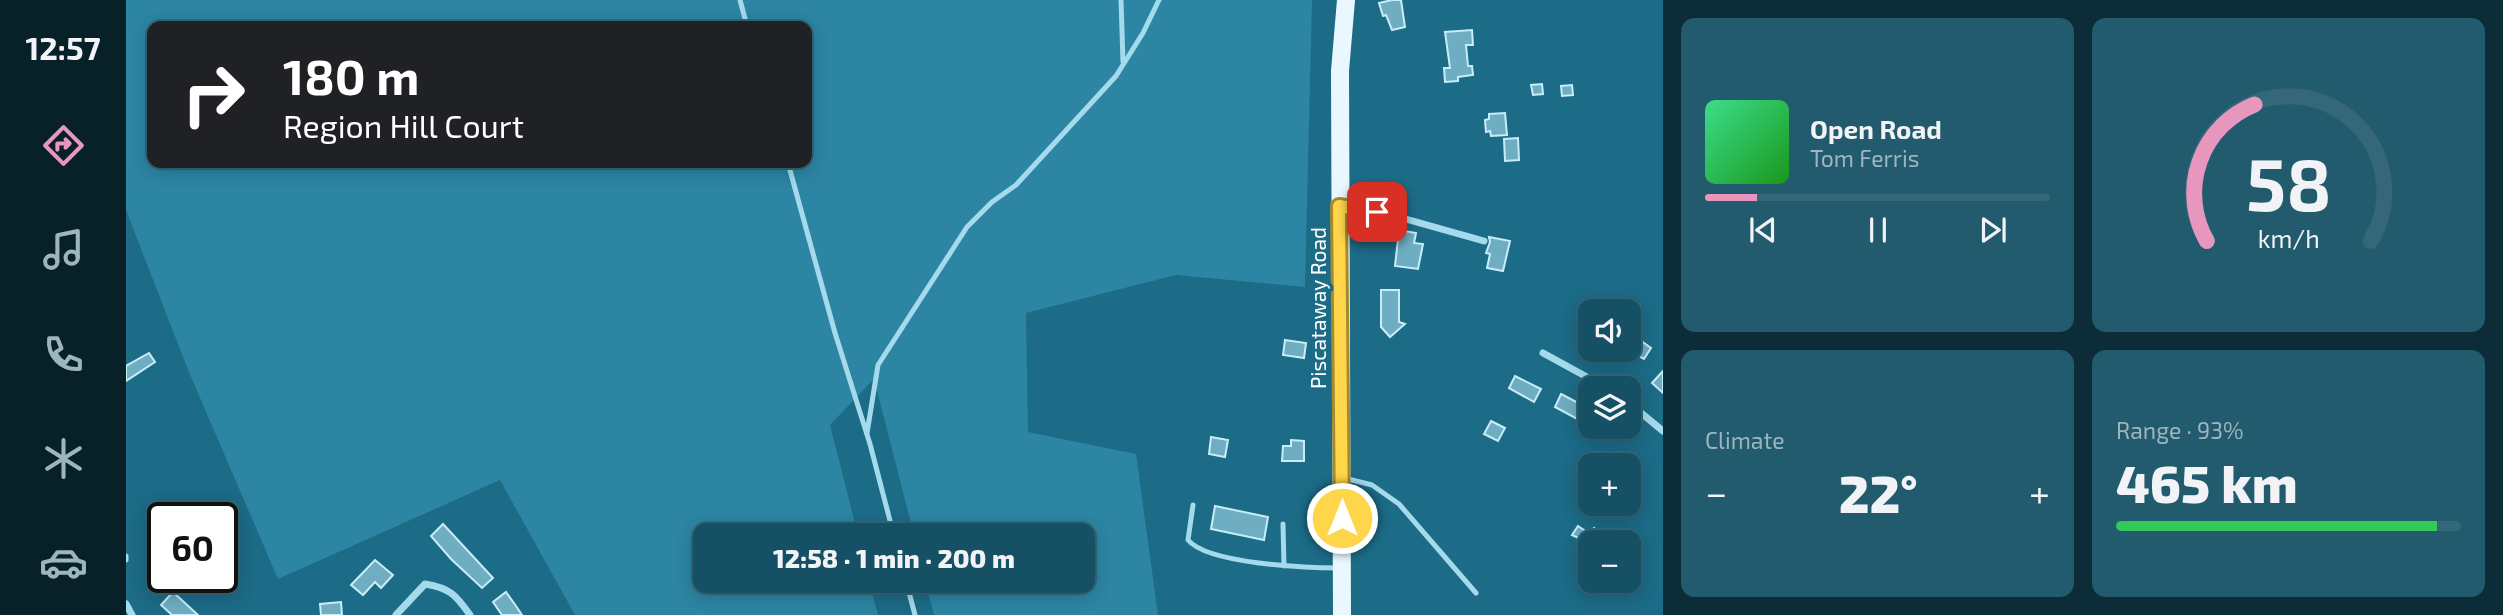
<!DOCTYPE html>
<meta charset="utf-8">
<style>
:root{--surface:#155065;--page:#225a6e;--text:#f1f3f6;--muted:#9db5bf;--line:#346779;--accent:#e797bd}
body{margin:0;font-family:"Exo 2",sans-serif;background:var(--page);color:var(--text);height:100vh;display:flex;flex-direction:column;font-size:26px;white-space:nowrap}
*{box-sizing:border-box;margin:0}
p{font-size:23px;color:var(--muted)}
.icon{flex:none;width:38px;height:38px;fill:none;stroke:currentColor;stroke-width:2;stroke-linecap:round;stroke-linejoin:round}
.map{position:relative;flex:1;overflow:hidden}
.side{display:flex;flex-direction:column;gap:18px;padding:18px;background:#0c2c38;width:840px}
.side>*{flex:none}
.banner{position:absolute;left:21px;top:21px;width:665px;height:147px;border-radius:14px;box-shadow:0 4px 18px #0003,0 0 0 2px var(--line);background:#202124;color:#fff;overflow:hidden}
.controls{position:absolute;left:1452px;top:299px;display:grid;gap:14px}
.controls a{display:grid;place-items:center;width:63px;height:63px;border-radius:14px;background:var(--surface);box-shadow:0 4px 18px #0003,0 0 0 2px var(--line);font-size:35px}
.speed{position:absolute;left:21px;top:502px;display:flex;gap:14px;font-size:35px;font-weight:700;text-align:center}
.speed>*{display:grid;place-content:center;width:91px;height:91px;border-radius:50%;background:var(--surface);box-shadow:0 4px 18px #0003,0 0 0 2px var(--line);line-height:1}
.speed .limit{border:4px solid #111;border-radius:10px;background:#fff;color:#111}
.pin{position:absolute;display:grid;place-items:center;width:60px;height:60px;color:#fff;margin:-30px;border-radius:14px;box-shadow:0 4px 10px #0006}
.me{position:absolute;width:77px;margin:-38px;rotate:0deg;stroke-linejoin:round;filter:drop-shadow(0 0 5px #0008)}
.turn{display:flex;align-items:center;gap:24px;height:147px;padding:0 21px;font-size:32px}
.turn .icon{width:91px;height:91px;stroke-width:2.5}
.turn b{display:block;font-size:49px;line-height:60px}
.big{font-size:52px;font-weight:800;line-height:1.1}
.side .card{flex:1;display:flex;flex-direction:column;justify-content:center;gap:10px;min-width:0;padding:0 24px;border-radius:14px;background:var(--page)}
.side .dial{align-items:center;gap:0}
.dial svg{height:182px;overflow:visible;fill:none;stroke:var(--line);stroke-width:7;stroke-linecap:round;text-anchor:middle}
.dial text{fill:var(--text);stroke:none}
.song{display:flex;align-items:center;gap:21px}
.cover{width:84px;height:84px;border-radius:10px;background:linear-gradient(135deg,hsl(150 70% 55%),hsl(120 70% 35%))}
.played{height:7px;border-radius:4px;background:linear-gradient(90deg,var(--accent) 15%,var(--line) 15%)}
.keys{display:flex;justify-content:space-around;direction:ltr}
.heat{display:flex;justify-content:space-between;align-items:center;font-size:38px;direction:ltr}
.charge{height:10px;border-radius:5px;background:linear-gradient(90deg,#34c759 93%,var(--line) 0)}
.side .tiles{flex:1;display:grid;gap:18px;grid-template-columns:repeat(2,1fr)}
.trip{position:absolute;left:567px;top:523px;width:402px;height:70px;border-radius:14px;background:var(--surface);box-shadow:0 4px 18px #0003,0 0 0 2px var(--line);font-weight:800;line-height:70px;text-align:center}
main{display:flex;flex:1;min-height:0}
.dock{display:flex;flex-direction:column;width:126px;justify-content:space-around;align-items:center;background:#082028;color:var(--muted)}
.dock .icon{width:49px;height:49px}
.dock .selected{color:var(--accent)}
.dock b{font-size:32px;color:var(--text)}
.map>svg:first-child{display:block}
.green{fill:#2c85a3;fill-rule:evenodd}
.building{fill:#6fadc2;stroke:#c9edf8;stroke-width:2}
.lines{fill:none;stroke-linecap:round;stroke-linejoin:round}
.lane{stroke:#a4daeb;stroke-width:5}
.street{stroke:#a4daeb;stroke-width:7}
.primary{stroke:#e9f8ff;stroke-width:18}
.route-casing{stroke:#a68a30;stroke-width:18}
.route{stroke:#ffd54a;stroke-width:12}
.labels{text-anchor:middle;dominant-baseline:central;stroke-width:7;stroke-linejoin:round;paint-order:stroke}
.street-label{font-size:21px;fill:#fff;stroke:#1c6b87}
</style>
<main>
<nav class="dock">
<b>12:57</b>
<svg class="icon selected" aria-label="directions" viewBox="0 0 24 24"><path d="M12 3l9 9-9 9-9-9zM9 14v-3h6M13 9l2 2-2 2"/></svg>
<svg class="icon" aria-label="music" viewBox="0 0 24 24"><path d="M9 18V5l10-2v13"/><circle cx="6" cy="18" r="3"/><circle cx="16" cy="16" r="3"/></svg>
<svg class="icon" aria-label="phone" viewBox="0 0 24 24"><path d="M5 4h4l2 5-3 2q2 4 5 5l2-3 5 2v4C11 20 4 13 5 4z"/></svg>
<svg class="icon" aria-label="climate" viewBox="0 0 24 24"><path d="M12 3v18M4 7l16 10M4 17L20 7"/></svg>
<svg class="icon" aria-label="car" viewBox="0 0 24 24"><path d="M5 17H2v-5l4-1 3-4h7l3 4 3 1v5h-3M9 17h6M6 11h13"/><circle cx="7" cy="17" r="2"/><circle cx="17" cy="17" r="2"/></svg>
</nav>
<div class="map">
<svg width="1537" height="615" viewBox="0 0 1537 615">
<rect width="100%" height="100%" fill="#1c6b87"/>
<path class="green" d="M 0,0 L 1186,0 L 1179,287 L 1050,275 L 900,313 L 902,432 L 1010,454 L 1032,615 L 808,615 L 799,581 L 957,581 L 957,536 L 788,535 L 748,379 L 704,425 L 732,535 L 579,536 L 579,581 L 743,581 L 752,615 L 449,615 L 374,480 L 152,579 L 62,370 L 0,210 ZM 26,26 L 681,26 L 681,163 L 26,163 Z"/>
<g class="building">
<path d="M 1266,0 L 1275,0 L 1279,27 L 1266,30 L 1260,15 L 1257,16 L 1253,3 Z"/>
<path d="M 1346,30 L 1347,45 L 1340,45 L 1342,66 L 1346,66 L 1347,75 L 1332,77 L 1332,81 L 1319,82 L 1318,68 L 1324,68 L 1319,32 Z"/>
<path d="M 1416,84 L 1417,94 L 1407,95 L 1405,85 Z"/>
<path d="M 1446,85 L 1447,95 L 1436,96 L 1435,86 Z"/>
<path d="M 1379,113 L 1381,135 L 1365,136 L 1364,131 L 1360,132 L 1359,120 L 1363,119 L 1363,114 Z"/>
<path d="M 1392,138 L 1393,160 L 1379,161 L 1378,139 Z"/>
<path d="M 1273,230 L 1290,233 L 1288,243 L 1297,244 L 1292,269 L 1269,266 Z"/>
<path d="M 1363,237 L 1384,241 L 1377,271 L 1361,268 L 1364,254 L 1360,253 L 1364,242 Z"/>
<path d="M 1255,290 L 1273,290 L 1273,322 L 1279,324 L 1264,337 L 1255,327 Z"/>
<path d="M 1503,332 L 1525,348 L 1518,359 L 1503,351 Z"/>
<path d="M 1159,340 L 1180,343 L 1178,358 L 1157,355 Z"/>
<path d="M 23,353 L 29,362 L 0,381 L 0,366 Z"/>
<path d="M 1537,371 L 1537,393 L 1526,383 Z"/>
<path d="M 1389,376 L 1415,389 L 1408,402 L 1383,388 Z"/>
<path d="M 1435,394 L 1460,407 L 1453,420 L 1429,407 Z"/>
<path d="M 1365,421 L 1379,428 L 1372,441 L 1358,434 Z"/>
<path d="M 1085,437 L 1102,440 L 1099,457 L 1083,454 Z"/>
<path d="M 1165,440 L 1178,441 L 1178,461 L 1156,461 L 1157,446 L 1165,446 Z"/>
<path d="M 1089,506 L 1142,517 L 1138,540 L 1085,529 Z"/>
<path d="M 317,524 L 367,578 L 356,588 L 325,559 L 305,536 Z"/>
<path d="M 1452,526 L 1464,534 L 1468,528 L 1489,542 L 1458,542 L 1459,541 L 1446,535 Z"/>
<path d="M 37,537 L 37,572 L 22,544 Z"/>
<path d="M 249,560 L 267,575 L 255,588 L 249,582 L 237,595 L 225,585 Z"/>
<path d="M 47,592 L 72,615 L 46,615 L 35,605 Z"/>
<path d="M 380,592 L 390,606 L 396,615 L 376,615 L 367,602 Z"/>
<path d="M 215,602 L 216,615 L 195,615 L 194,604 Z"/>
</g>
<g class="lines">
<g class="lane">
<path d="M 614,0 L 621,26"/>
<path d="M 995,0 L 997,62"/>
<path d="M 662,163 L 709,333 L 744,444 L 768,536"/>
<path d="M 741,433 L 752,365 L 841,227 L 866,202 L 890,185 L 990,76 L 1017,33 L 1033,0"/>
<path d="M 1218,478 L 1246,485 L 1273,504 L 1350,593"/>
<path d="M 1067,505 L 1062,540 C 1082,564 1181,568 1213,568"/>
<path d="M 1157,524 L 1158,566"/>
<path d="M 0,556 L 0,560"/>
<path d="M 780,581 L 789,615"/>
</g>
<g class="street">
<path d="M 1214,206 L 1269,216 L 1358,241"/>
<path d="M 1417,353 L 1481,388"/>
<path d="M 1503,403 L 1537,431"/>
<path d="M 0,604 L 6,615"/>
<path d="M 270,615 L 299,584 C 324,588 330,595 344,615"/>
</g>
<path class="primary" d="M 1216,615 L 1214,71 L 1220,0"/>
</g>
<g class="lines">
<defs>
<path id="route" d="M 1216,518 L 1213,206 L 1251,212"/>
</defs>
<use href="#route" class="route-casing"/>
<use href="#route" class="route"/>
</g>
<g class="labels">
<g class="street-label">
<text transform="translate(1191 308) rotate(-90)">Piscataway Road</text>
</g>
</g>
</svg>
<div class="controls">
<a><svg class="icon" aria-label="sound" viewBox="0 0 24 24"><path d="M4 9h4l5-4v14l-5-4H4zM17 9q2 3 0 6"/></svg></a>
<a><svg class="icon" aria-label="layers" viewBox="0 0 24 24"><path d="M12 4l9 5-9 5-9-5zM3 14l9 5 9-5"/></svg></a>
<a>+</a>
<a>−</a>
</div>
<div class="speed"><div class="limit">60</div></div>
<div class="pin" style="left:1251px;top:212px;background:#d93025"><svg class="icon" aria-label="arrive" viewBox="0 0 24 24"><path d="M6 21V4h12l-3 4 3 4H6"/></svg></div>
<svg class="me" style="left:1216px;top:518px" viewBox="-20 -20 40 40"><circle r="17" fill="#ffd54a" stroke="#fff" stroke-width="3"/><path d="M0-11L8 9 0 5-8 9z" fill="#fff"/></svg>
<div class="trip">12:58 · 1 min · 200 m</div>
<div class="banner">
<div class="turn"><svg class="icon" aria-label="right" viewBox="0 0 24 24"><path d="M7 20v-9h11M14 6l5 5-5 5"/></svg><div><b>180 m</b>Region Hill Court</div></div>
</div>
</div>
<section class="side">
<div class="tiles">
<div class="card">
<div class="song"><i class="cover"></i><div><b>Open Road</b><p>Tom Ferris</p></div></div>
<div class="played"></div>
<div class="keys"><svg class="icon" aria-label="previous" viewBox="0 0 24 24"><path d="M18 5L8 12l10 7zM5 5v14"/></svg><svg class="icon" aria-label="pause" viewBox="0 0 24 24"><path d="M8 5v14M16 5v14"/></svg><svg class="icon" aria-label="next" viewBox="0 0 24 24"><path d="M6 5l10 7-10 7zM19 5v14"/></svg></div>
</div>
<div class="card dial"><svg viewBox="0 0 100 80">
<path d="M14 69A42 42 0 1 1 86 69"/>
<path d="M14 69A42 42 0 0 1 35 9" stroke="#e797bd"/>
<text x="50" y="56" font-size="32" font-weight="700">58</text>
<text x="50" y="72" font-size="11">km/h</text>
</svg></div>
<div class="card"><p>Climate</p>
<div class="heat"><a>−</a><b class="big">22°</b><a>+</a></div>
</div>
<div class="card"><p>Range · 93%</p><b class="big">465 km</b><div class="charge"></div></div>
</div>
</section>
</main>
